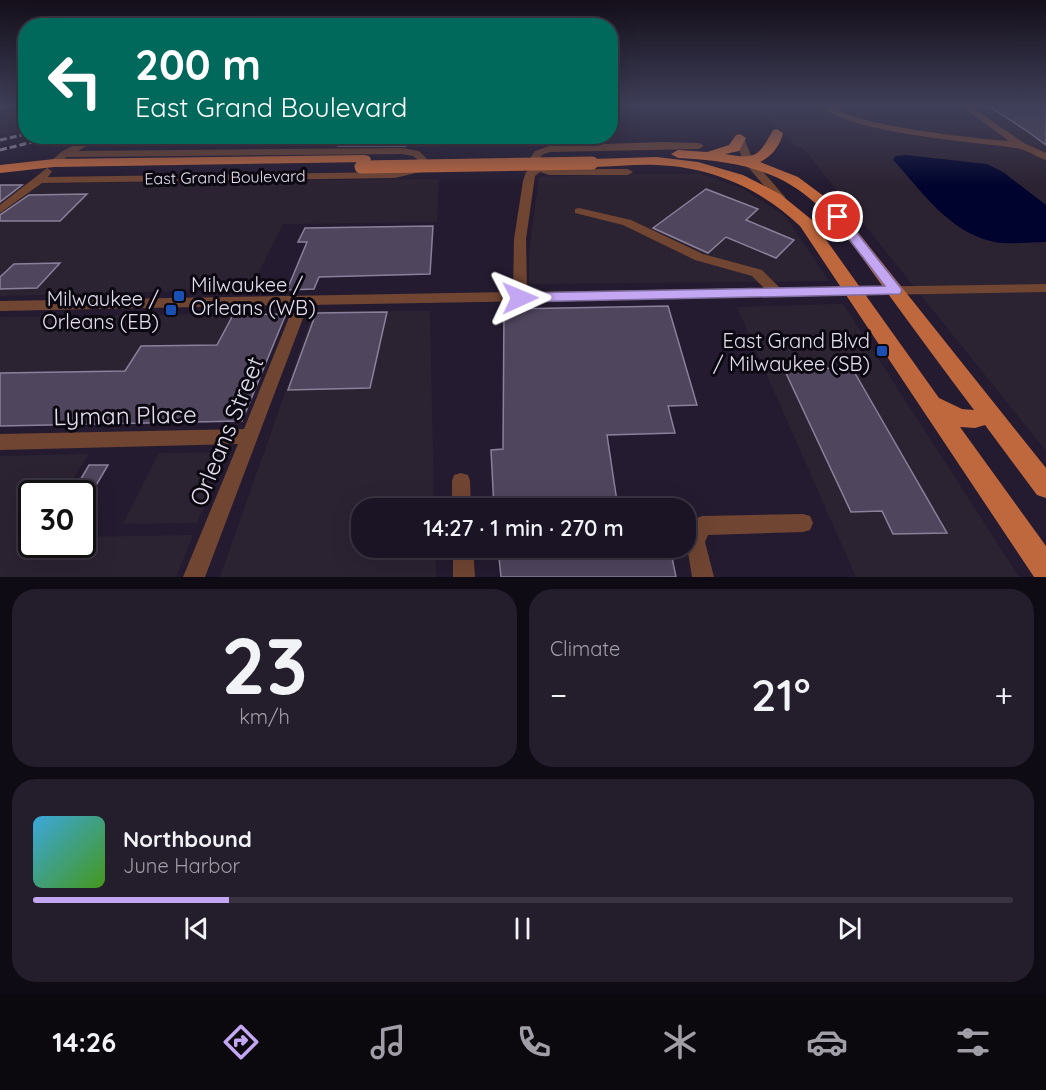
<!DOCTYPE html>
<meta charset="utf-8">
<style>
:root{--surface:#1b1424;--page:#241d2c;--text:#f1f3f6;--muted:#a09ea6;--line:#393341;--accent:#c3a7f2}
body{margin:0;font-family:Quicksand,sans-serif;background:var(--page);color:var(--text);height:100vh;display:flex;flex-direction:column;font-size:22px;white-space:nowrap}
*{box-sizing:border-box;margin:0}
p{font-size:20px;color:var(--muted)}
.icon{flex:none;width:33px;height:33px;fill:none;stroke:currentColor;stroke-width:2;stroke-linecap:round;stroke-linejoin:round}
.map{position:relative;height:577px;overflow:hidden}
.panel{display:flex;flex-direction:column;gap:12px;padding:12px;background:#0f0b14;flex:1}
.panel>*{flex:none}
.guide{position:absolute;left:18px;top:18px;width:600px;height:126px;border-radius:24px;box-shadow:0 6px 24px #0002,0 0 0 2px var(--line);background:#00695c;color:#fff;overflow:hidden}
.speed{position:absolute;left:18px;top:480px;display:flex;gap:12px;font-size:30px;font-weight:700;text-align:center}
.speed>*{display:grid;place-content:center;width:78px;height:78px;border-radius:50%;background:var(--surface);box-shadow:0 6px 24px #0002,0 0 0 2px var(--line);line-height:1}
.speed .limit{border:3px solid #111;border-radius:9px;background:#fff;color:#111}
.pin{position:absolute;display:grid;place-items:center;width:51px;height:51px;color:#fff;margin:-26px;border:3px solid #fff;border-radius:50%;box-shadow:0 2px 6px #0007}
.me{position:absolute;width:66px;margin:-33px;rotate:89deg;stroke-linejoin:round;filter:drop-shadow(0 0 4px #0008)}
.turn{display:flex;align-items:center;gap:21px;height:126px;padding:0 18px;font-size:27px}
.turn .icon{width:78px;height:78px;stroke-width:2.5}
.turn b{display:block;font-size:42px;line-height:51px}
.big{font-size:45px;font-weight:600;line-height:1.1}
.panel .card{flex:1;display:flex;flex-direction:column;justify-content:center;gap:9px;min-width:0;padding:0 21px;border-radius:24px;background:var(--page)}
.panel .dial{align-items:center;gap:0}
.dial b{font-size:78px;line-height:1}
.song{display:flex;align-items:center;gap:18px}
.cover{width:72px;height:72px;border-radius:9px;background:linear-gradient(135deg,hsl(200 70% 55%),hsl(100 70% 35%))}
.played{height:6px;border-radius:3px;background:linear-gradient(90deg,var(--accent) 20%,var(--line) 20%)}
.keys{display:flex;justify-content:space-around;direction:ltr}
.heat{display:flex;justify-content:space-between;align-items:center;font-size:33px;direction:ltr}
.panel .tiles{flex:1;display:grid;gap:12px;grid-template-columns:1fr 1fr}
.card:last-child{grid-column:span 2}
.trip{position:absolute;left:351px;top:498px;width:345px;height:60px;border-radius:24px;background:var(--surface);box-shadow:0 6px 24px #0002,0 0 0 2px var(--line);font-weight:600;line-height:60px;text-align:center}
.menu{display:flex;height:96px;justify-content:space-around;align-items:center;background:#0b080e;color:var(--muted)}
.menu .icon{width:42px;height:42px}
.menu .active{color:var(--accent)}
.menu b{font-size:27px;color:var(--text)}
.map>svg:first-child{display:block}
.industrial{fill:#2c2332}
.water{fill:#00032d}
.building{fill:#4f455d;stroke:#8b809b;stroke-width:1.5}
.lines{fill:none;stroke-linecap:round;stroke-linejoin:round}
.minor{fill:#704532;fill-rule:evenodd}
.major{fill:#bf673d;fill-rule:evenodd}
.rail{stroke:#938c9d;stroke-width:3;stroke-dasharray:7 3;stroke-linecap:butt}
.major-bridge{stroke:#bf673d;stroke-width:13}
.route{fill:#c3a7f2;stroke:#7f6d9d;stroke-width:1.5}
.transit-dot{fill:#1a4fb4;stroke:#0c0811;stroke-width:2}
.labels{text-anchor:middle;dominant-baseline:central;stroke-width:6;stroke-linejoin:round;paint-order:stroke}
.far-street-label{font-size:16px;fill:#e4deed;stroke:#0c0811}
.poi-label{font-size:20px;fill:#e4deed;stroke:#0c0811;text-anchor:end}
.near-street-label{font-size:24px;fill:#e4deed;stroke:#0c0811}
</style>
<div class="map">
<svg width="1046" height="577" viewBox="0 0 1046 577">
<rect width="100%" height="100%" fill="#241b30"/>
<g class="industrial">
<path d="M 16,106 L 25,106 L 25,129 L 0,135 L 0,116 Z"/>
<path d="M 755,106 L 1046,106 L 1046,451 L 802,147 L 795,147 L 789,138 Z"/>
<path d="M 71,136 L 326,137 L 322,144 L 51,148 L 64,138 Z"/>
<path d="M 343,137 L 441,137 L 441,147 L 338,147 Z"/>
<path d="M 632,174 L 700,174 L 742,188 L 785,216 L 829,281 L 529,284 L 529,251 L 539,177 Z"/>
<path d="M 439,179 L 437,222 L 283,224 L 250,289 L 0,296 L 0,184 Z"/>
<path d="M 843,304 L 1019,577 L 856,577 L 737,307 Z"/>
<path d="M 314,311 L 430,311 L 434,508 L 362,508 L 362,548 L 435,548 L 436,577 L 220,577 Z"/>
<path d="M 284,313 L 240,421 L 0,425 L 0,317 Z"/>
<path d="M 227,452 L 197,523 L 123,524 L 159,453 Z"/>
<path d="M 89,454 L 64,493 L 32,494 L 32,544 L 82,544 L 83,537 L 193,535 L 176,577 L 0,577 L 0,456 Z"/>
</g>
<path class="water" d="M 906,155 L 987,164 L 1003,172 L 1046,205 L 1046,242 C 1030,242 1011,245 995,242 C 949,233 923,192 893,160 L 895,156 Z"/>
<g class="building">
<path d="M 988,106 L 1046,106 L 1046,145 L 1027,131 Z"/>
<path d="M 343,136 L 409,136 L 406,146 L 338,146 Z"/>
<path d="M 0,185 L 22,185 L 0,202 Z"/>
<path d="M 706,189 L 758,209 L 746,220 L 794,240 L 776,258 L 726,237 L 708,253 L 653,228 Z"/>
<path d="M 87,194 L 60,221 L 0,221 L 0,215 L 29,195 Z"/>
<path d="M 433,226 L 430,274 L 319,277 L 314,289 L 287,290 L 307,242 L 298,242 L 305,228 Z"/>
<path d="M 60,263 L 37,288 L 0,289 L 0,277 L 14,264 Z"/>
<path d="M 668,306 L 697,405 L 668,406 L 675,433 L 607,435 L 618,508 L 494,508 L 491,450 L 503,449 L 504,309 Z"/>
<path d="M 387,312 L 370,388 L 288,390 L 316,313 Z"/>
<path d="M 286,314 L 242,421 L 0,426 L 0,373 L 125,371 L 141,346 L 217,345 L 233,315 Z"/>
<path d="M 852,368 L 947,533 L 893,534 L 882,511 L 851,512 L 784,369 Z"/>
<path d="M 89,465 L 108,465 L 91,494 L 72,494 Z"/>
<path d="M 498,548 L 670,548 L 676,577 L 501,577 Z"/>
</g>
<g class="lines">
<g class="minor">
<path d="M 0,106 L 8,106 L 0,111 Z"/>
<path d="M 18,106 L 26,106 L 26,111 L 16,110 L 15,108 Z"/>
<path d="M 823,106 L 831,106 C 851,125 977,139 1009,141 L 961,106 L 970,106 L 1024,143 L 1046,153 L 1046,160 C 1036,157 1026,149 1016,148 C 977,142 846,133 823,106 Z"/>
<path d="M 92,136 L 104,136 L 78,151 L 402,148 L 419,151 L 427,159 L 420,172 L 395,178 L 42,183 L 0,213 L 0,205 L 47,168 L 52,171 L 48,177 L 395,172 L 412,168 L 417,159 L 413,156 L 402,154 L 67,157 L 54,166 L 49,163 L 61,152 Z"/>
<path d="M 255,136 L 332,136 L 336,139 L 331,142 L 259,139 Z"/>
<path d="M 737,136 L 743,136 L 753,160 L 785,197 L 785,201 L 777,201 L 743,161 L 735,138 Z"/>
<path d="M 661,142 L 699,143 L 704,146 L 699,149 L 550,152 L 542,155 L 539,160 L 541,166 L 550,169 L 628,169 L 633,172 L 628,175 L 549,175 L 540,172 L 535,176 L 526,239 L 527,292 L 764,288 L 752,276 L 695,260 L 623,225 L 575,213 L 575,209 L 579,208 L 631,220 L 703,254 L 762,270 L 780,288 L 1046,284 L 1046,292 L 308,305 L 205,577 L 183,577 L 238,444 L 0,450 L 0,434 L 244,429 L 294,305 L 0,311 L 0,301 L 513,292 L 514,239 L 523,181 L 526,172 L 532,168 L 529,160 L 535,151 L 549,146 Z"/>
<path d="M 461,473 L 468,475 L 470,481 L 471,508 L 452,508 L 452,481 L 454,475 Z"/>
<path d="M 803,514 L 810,516 L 813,523 L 810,530 L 803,532 L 708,535 L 705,542 L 714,577 L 692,577 L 686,540 L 695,519 L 702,516 Z"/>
<path d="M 453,548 L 473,548 L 475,577 L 453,577 Z"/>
</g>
<g class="major">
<path d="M 777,129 L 783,133 C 780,146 772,156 760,162 L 798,177 L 837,206 L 1046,468 L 1046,498 L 1037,495 L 985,425 L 975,428 L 960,427 L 1046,546 L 1046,577 L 1034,577 L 800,226 C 761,189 712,167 657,165 C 636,164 614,167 592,167 L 585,163 L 592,159 L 657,157 L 698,162 L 743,175 L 780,194 L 812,220 L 939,398 L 962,409 L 974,410 C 944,370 915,331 886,291 C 822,201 796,163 678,158 L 671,154 L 678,150 L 707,152 L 729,145 L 736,135 L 740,134 L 746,138 L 739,151 L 725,154 C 755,159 758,158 773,130 Z"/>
<path d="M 364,155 L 369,156 L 371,159 L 369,162 L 54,167 L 0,173 L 0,165 L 54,159 Z"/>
</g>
<g class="rail">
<path d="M 0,140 L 26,134"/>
<path d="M 0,150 L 57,136"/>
</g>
<path class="major-bridge" d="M 361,167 L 592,163"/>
</g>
<linearGradient id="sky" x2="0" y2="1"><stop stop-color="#140f1a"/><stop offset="0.57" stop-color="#3f3f59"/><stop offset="1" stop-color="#3f3f59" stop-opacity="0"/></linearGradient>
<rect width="1046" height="186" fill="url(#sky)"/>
<path class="route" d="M 838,213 L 842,214 L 900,287 L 902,290 L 900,294 L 520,302 L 513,298 L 520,293 L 885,286 L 832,217 Z"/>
<g class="transit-dot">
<rect x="173" y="290" width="12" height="12" rx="3"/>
<rect x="165" y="304" width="12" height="12" rx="3"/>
<rect x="876" y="345" width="12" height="12" rx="3"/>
</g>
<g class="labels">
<g class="far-street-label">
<text transform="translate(225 177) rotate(-1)">East Grand Boulevard</text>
</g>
<g class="poi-label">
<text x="191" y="284" text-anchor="start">Milwaukee /<tspan x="191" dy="23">Orleans (WB)</tspan></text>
<text x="159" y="298">Milwaukee /<tspan x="159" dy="23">Orleans (EB)</tspan></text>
<text x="870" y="340">East Grand Blvd<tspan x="870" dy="23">/ Milwaukee (SB)</tspan></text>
</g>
<g class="near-street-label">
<text transform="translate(125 415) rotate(-1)">Lyman Place</text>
<text transform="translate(226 431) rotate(-68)">Orleans Street</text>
</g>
</g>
</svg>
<div class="speed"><div class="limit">30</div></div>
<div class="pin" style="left:838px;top:217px;background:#d93025"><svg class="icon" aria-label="arrive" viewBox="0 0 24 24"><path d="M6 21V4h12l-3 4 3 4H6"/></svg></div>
<svg class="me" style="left:520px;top:298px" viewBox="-20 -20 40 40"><path d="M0-17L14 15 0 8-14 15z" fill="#c3a7f2" stroke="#fff" stroke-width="4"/></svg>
<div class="trip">14:27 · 1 min · 270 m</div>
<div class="guide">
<div class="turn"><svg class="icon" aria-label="left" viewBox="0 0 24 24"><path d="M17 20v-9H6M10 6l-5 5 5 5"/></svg><div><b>200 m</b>East Grand Boulevard</div></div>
</div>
</div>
<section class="panel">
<div class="tiles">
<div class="card dial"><b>23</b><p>km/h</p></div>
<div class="card"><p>Climate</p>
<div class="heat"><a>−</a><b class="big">21°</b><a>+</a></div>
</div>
<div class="card">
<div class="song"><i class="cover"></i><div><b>Northbound</b><p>June Harbor</p></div></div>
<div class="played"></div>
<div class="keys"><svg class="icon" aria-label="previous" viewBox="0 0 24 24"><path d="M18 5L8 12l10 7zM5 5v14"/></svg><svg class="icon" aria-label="pause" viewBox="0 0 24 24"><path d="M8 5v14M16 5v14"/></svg><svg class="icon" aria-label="next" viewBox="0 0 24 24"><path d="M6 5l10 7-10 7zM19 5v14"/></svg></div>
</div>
</div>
</section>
<nav class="menu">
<b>14:26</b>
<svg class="icon active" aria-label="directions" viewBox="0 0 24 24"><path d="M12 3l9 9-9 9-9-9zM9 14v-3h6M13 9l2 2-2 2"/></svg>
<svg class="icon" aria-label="music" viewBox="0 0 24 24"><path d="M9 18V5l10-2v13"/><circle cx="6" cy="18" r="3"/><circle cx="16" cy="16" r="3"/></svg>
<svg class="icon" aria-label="phone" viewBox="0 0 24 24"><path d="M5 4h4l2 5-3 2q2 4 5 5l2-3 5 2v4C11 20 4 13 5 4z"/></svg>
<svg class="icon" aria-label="climate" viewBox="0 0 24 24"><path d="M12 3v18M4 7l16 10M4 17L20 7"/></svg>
<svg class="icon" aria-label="car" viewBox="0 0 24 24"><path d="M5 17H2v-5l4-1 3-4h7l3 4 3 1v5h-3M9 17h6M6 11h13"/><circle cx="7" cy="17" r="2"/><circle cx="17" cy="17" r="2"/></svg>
<svg class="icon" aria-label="filters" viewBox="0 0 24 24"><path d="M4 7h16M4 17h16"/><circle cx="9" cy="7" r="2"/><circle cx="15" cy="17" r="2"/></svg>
</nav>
